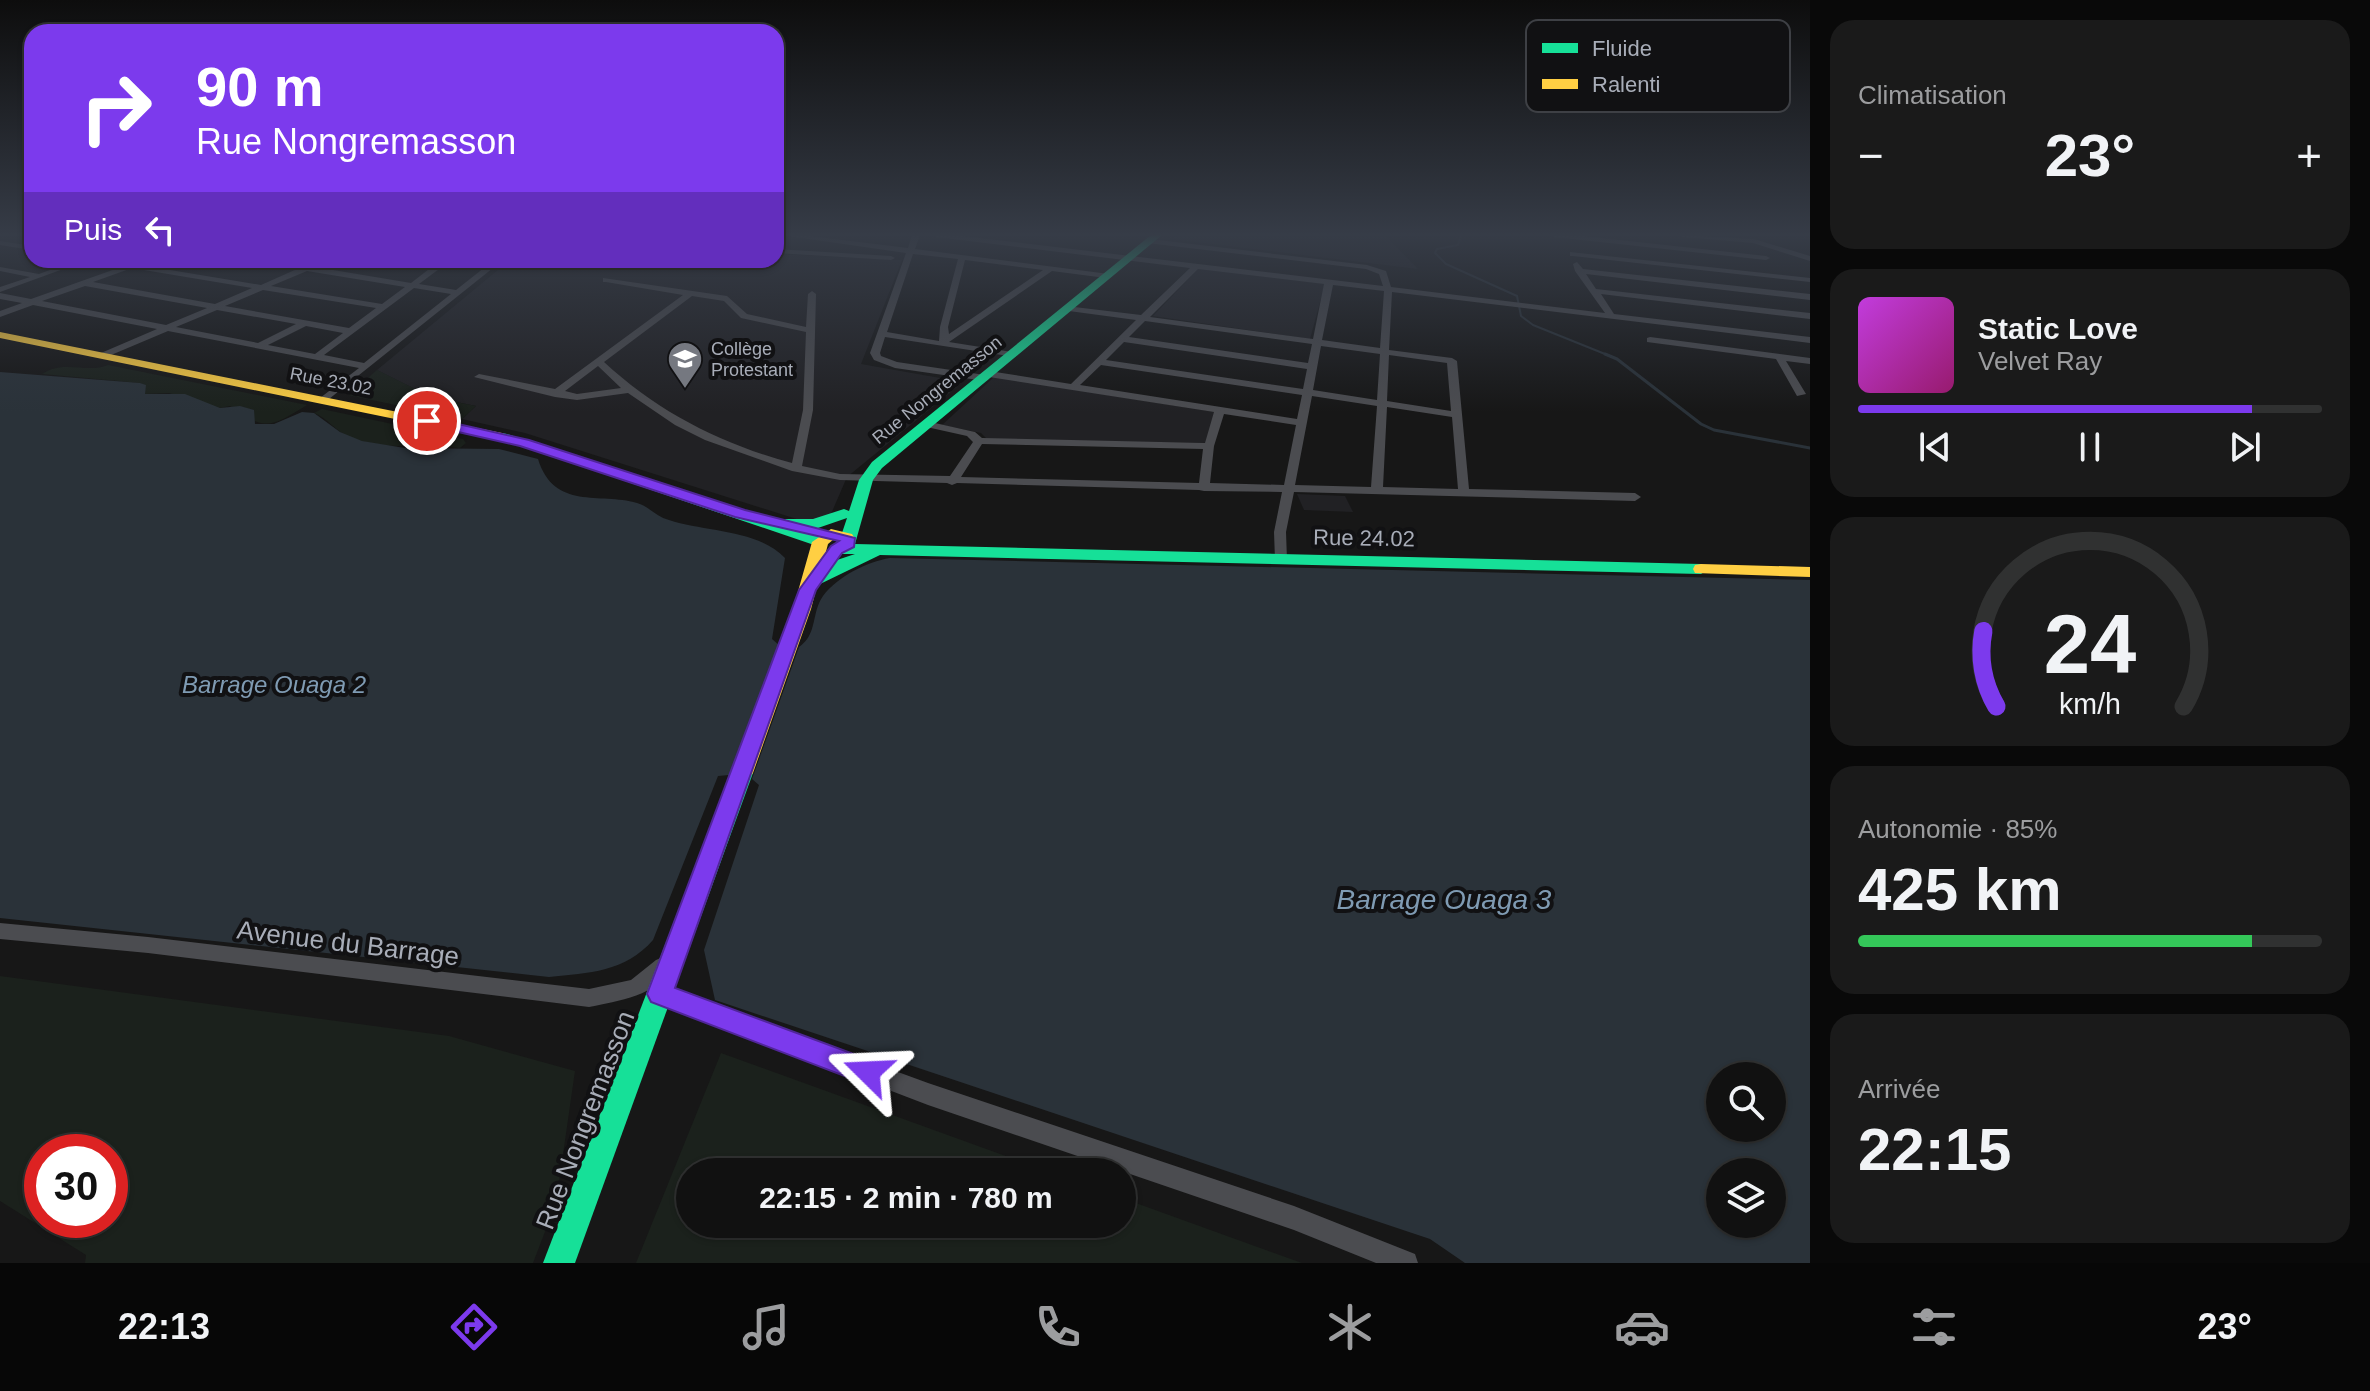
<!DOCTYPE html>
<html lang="fr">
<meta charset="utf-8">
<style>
:root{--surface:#111;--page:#1a1a1a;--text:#f1f3f6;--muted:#9c9d9f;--line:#303131;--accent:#7c3aed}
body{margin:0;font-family:Arial,sans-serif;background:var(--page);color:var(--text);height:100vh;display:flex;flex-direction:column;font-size:30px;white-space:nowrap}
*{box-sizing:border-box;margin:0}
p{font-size:26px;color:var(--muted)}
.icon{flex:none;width:44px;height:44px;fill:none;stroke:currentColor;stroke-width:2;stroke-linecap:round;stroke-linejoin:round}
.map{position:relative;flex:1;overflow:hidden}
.drawer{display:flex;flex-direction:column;gap:20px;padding:20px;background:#090909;width:560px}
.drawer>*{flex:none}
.top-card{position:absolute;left:24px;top:24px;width:760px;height:244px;border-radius:24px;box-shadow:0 2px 6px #0004,0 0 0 2px var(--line);background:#7c3aed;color:#fff;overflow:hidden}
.fabs{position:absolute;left:1706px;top:1062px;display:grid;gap:16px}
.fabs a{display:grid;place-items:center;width:80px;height:80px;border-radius:50%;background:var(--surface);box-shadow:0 2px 6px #0004,0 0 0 2px var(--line);font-size:40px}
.speed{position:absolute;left:24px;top:1134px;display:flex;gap:16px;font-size:40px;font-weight:700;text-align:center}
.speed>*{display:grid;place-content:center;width:104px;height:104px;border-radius:50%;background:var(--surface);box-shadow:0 2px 6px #0004,0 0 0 2px var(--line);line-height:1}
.speed .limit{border:12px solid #d22;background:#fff;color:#111}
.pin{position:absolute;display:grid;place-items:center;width:68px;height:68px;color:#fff;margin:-34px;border:4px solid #fff;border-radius:50%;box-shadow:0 2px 8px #0007}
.me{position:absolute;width:88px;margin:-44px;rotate:291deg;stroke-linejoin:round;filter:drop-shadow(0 0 6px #0008)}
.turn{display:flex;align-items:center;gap:28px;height:168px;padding:0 40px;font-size:36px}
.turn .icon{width:104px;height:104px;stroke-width:2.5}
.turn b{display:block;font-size:56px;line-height:68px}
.then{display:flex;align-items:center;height:76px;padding:0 40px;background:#0003;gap:16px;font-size:30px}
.big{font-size:60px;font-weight:800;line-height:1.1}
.drawer .card{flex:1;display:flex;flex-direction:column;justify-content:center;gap:12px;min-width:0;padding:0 28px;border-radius:24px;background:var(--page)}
.drawer .dial{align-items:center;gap:0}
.dial svg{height:208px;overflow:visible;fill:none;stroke:var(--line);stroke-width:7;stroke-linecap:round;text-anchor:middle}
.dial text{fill:var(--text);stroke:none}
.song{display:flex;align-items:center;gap:24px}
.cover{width:96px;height:96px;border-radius:12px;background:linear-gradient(135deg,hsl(290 70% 55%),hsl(320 70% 35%))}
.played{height:8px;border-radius:4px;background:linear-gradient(90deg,var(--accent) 85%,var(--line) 85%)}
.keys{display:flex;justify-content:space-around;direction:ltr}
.heat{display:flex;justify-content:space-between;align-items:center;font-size:44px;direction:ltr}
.charge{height:12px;border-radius:6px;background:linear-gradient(90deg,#34c759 85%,var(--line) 0)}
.trip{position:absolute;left:676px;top:1158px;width:460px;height:80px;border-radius:40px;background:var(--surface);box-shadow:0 2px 6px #0004,0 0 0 2px var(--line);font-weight:800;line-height:80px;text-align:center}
.tabs{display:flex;height:128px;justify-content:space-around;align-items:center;background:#070707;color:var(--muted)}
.tabs .icon{width:56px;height:56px}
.tabs .selected{color:var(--accent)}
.tabs b{font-size:36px;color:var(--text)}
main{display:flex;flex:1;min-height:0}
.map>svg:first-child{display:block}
.built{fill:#212124}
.green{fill:#1b211c;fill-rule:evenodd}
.water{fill:#2a3239;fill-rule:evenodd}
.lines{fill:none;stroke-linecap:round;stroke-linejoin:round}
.stream-far1{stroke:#2a3239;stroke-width:2}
.stream{stroke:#2a3239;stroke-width:3}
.street{fill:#4b4c50;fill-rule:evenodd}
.fast{fill:#16e098;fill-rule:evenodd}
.slow{fill:#ffcf43;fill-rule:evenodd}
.route{fill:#7c3aed;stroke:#51269a;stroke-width:2}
.labels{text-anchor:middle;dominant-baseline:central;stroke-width:8;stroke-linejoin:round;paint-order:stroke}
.far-poi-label{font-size:18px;fill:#a8adb8;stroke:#111113;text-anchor:start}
.far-street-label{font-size:18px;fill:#a8adb8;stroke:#111113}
.street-label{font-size:22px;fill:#a8adb8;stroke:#111113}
.water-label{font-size:24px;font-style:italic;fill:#7f9bb3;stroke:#111113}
.near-street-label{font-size:26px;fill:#a8adb8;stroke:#111113}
.near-water-label{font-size:28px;font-style:italic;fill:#7f9bb3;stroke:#111113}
.key{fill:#111113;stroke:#3e4045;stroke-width:2}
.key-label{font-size:22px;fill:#a8adb8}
</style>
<main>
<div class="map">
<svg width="1810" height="1263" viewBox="0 0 1810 1263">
<rect width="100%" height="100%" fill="#171717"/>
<g class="built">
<path d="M 1176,235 L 1385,235 L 1418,269 L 1171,239 Z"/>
<path d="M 776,254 L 902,260 L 861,364 L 963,382 L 847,477 L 831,514 L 806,522 L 525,433 L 462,419 L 476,406 L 431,397 L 377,370 L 510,260 L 776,260 Z"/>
<path d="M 1199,268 L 1325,284 L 1310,339 L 1153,316 Z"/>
<path d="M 994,377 L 1221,413 L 1211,443 L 988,440 L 981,433 L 942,425 Z"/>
<path d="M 1297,494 L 1345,496 L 1353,512 L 1304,510 Z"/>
</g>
<g class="green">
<path d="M 108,365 L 307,405 C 271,427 266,432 230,406 L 220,408 L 169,393 L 145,394 L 145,385 L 140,383 L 42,374 C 64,359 86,374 108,365 Z"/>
<path d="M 377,370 L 431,397 L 476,406 L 462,419 L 348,395 Z"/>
<path d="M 322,409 L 463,439 L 466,443 L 460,448 C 424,445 386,450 351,438 C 336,432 328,418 314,413 Z"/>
<path d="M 0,976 L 449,1036 L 575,1071 L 556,1203 L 533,1263 L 85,1263 L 86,1255 L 0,1201 ZM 42,1152 L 110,1152 L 110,1220 L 42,1220 Z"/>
<path d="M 721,1053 L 1050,1172 L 690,1172 L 690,1224 L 1122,1224 L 1122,1198 L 1302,1263 L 636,1263 Z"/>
</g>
<g class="water">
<path d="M 0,372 L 140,383 L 146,385 L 145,394 L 185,394 L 220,408 L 240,406 L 254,410 L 255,424 L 274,424 L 302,412 L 314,413 L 340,432 L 362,441 L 405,448 L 499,449 L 538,459 C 554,511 600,492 637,503 C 648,506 657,517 669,520 C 705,532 757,529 785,558 L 772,639 L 780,646 L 729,775 L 718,776 L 653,940 C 625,972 589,973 549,977 L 0,918 Z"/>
<path d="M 890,558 L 1810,580 L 1810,1263 L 1465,1263 L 1430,1239 L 715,1000 L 704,950 L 759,785 L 752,779 L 799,647 C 818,634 811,613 823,596 C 838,576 867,562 890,558 ZM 1720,1076 L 1772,1076 L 1772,1128 L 1720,1128 ZM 1720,1172 L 1772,1172 L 1772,1224 L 1720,1224 Z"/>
</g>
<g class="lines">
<path class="stream-far1" d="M 1461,235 L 1458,245 L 1437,249 L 1435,253 L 1446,264 L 1517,296 L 1521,316 L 1533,325 L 1610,356"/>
<path class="stream" d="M 1605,354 L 1617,359 L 1701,424 L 1714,430 L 1810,448"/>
<g class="street">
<path d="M 781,235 L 802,235 L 908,248 L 912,235 L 920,235 L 915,249 L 1109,274 L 1109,278 L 1106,278 L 1052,271 L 949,342 L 1012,352 L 1017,355 L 1015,357 L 885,337 L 880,353 L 881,356 L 897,362 L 985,375 L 986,372 L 989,371 L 1071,384 L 1136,320 L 1069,311 L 1065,308 L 1066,306 L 1141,315 L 1190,268 L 936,237 L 932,235 L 954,235 L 1383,286 L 1379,274 L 1366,269 L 1147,243 L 1147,239 L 1150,239 L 1367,265 L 1386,271 L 1391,287 L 1605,313 L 1575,271 L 1573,264 L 1577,262 L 1583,269 L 1810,294 L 1810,300 L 1586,274 L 1596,289 L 1810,313 L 1810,319 L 1601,294 L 1614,314 L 1810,337 L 1810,343 L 1392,292 L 1389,350 L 1452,358 L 1457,361 L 1469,489 L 1635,493 L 1641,497 L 1635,501 L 1294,492 L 1286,532 L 1287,560 L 1281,564 L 1275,560 L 1274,532 L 1282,492 L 1204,491 L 1199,490 L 957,483 L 952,485 L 947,483 L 840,480 L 792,471 L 705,440 L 675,425 L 628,393 L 577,400 L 555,397 L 474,377 L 479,374 L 555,389 L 683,295 L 606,282 L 603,282 L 603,278 L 727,296 L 747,314 L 806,327 L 808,294 L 812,291 L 816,294 L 813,410 L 802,466 L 840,474 L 950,476 L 973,442 L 967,436 L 922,426 L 921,424 L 926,421 L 975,432 L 982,438 L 1205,443 L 1214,412 L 989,377 L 988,380 L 985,381 L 895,368 L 874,360 L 870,353 L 906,253 ZM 913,254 L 958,259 L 940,327 L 939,341 L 887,332 ZM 965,260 L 1043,270 L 949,334 L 948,327 ZM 1198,269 L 1324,284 L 1313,339 L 1150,317 ZM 1333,285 L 1384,291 L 1380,348 L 1322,340 ZM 692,296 L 724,301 L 741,318 L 806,332 L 803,410 L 792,463 C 721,444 658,412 604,362 ZM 1145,321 L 1312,344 L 1308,363 L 1129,337 ZM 1124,342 L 1307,369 L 1303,389 L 1106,360 ZM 1321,346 L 1380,354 L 1377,400 L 1313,390 ZM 1389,355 L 1447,363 L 1451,411 L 1387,401 ZM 1101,365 L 1302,395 L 1297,419 L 1080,385 ZM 598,366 L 621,388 L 577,394 L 565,391 ZM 1312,396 L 1377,406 L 1371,487 L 1295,485 ZM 1387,407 L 1452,417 L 1458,489 L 1383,487 ZM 1224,414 L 1296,425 L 1284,485 L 1210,483 L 1214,446 ZM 982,444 L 1203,449 L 1199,483 L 961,477 Z"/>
<path d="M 1550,235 L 1574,235 L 1766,256 L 1770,258 L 1766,260 L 1554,237 Z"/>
<path d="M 1679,235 L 1754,239 L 1810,256 L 1810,261 L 1753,243 L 1683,237 Z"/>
<path d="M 0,241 L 32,246 L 32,250 L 0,245 Z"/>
<path d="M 776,249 L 891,256 L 895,258 L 891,260 L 776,253 Z"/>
<path d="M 1570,252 L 1810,278 L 1810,282 L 1573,256 L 1570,256 Z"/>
<path d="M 77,260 L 88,260 L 0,292 L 0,287 L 30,277 L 0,271 L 0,267 L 39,274 Z"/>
<path d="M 251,260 C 268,260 289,267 304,266 C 312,265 319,260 329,260 L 315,267 L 411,283 L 433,266 L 404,260 L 439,262 L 451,260 L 419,284 L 456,290 L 494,260 L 503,260 L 324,403 L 319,400 L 320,398 L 359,368 L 168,331 L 104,358 L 101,357 L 101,353 L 157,329 L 33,305 L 0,317 L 0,311 L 22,303 L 0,299 L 0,293 L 31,299 L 138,261 L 142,263 L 140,265 L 261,285 L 297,269 ZM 132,268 L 252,288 L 215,304 L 93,282 ZM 307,271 L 405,287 L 382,304 L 271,286 ZM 85,286 L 207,308 L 166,325 L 42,301 ZM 414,288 L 451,294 L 364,363 L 324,355 ZM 263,290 L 376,308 L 349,328 L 225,306 ZM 217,310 L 296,324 L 258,343 L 176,327 ZM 306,326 L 343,333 L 315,354 L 268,345 Z"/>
<path d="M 1650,337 L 1810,358 L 1810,364 L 1786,361 L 1806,394 L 1797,396 L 1776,359 L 1647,342 L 1647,338 Z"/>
<path d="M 0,923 L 148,937 L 589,989 L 631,980 L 656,960 L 663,957 L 670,960 L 673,966 C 658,996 618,1001 589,1007 L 148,953 L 0,939 Z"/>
<path d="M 660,985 L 928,1083 L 1294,1206 L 1415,1254 L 1418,1263 L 1376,1263 L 1294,1230 L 928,1105 L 653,1000 L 650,994 L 653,988 Z"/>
</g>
<g class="fast">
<path d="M 1151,235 L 1162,235 L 882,468 L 873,480 L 855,544 L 1701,564 L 1709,569 L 1701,574 L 880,555 L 818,585 L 812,584 L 810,580 L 812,576 L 837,560 L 855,554 L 841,554 L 833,549 L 838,545 L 847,518 L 815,529 L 796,529 L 826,539 L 828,542 L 826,545 L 820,547 L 495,437 L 502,433 L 507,434 L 779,523 L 786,519 L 813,519 L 844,509 L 849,511 L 859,480 L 872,462 Z"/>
<path d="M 742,765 L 749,768 L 753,773 L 575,1263 L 543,1263 L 731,773 L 735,768 Z"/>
</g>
<g class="slow">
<path d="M 0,332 L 502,433 L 509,437 L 502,441 L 0,338 Z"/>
<path d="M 831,529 L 852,534 L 854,537 L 846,542 L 834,539 L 828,544 L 811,609 L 753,773 L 749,778 L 742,781 L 735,778 L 731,773 L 793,609 L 812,542 Z"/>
<path d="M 1701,564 L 1810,567 L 1810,577 L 1695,573 L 1693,569 L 1695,565 Z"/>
</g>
</g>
<linearGradient id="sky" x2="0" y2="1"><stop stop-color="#0d0d0d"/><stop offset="0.57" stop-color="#363c47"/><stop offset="1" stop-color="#363c47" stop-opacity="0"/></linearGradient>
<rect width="1810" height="412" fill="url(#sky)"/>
<path class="route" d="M 427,417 L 529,440 L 745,510 L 855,538 L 854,547 L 842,553 L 816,590 L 675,988 L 878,1063 L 882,1072 L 878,1081 L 868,1085 L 651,1002 L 647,994 L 799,590 L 831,546 L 839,541 L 735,517 L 520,446 L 423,424 L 421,421 Z"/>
<defs>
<symbol id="school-pin" viewBox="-11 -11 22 30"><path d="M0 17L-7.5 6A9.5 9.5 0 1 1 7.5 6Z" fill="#757880" stroke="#111113"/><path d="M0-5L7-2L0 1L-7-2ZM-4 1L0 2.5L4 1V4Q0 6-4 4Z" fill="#fff"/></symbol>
</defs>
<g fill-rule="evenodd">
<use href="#school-pin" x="665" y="339" width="40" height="54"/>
</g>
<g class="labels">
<g class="far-poi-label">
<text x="711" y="349">Collège<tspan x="711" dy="21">Protestant</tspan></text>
</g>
<g class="far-street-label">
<text transform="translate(331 381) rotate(11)">Rue 23.02</text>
<text transform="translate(937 390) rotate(-39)">Rue Nongremasson</text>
</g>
<g class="street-label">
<text transform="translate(1364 538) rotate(1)">Rue 24.02</text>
</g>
<g class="water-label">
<text x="274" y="684">Barrage Ouaga 2</text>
</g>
<g class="near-street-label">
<text transform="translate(348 943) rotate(7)">Avenue du Barrage</text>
<text transform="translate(585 1120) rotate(-69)">Rue Nongremasson</text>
</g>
<g class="near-water-label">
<text x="1444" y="899">Barrage Ouaga 3</text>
</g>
</g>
<rect x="1526" y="20" width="264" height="92" rx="12" class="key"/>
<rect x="1542" y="43" width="36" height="10" fill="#16e098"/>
<rect x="1542" y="79" width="36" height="10" fill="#ffcf43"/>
<g class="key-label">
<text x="1592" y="56">Fluide</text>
<text x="1592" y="92">Ralenti</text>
</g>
</svg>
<div class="fabs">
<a><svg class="icon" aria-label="search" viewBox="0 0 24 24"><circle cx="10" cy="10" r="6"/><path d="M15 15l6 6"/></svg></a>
<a><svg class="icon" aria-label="layers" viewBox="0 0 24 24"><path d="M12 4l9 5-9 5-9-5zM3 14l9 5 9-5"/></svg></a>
</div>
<div class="speed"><div class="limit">30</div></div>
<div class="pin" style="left:427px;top:421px;background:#d93025"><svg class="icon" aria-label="arrive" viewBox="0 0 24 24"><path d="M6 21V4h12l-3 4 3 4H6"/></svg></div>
<svg class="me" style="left:868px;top:1072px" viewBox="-20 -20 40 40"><path d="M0-17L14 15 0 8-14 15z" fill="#7c3aed" stroke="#fff" stroke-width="4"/></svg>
<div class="trip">22:15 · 2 min · 780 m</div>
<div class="top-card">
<div class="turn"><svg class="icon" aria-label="right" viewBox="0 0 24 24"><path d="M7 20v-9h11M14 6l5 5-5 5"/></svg><div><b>90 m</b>Rue Nongremasson</div></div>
<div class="then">Puis<svg class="icon" aria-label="left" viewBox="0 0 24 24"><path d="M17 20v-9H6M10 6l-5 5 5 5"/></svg></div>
</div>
</div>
<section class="drawer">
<div class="card"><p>Climatisation</p>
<div class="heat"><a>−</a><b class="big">23°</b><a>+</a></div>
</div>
<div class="card">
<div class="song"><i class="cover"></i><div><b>Static Love</b><p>Velvet Ray</p></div></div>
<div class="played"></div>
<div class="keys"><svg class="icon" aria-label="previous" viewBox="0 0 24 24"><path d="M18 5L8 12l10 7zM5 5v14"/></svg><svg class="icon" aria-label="pause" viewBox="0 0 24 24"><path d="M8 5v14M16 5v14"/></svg><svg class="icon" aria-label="next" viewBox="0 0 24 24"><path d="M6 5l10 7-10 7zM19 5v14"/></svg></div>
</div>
<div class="card dial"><svg viewBox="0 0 100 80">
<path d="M14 69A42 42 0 1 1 86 69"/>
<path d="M14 69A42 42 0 0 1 9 40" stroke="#7c3aed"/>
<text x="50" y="56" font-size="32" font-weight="700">24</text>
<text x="50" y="72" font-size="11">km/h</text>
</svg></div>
<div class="card"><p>Autonomie · 85%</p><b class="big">425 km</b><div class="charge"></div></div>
<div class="card"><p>Arrivée</p><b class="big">22:15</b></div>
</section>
</main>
<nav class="tabs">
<b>22:13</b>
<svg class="icon selected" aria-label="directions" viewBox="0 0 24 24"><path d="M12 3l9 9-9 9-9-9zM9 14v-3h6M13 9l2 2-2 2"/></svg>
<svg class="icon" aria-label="music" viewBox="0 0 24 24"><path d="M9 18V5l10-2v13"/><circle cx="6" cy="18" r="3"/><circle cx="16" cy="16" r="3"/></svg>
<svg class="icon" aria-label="phone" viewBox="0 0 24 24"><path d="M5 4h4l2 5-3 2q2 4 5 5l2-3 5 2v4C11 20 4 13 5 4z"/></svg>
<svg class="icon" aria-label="climate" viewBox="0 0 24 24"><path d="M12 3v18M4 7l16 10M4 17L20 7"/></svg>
<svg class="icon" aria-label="car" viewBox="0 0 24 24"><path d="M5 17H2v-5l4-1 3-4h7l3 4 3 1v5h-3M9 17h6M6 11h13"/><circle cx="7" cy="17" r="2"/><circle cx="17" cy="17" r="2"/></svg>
<svg class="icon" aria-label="filters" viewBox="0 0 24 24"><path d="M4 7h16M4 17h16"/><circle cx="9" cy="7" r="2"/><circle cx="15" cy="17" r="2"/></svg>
<b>23°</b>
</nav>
